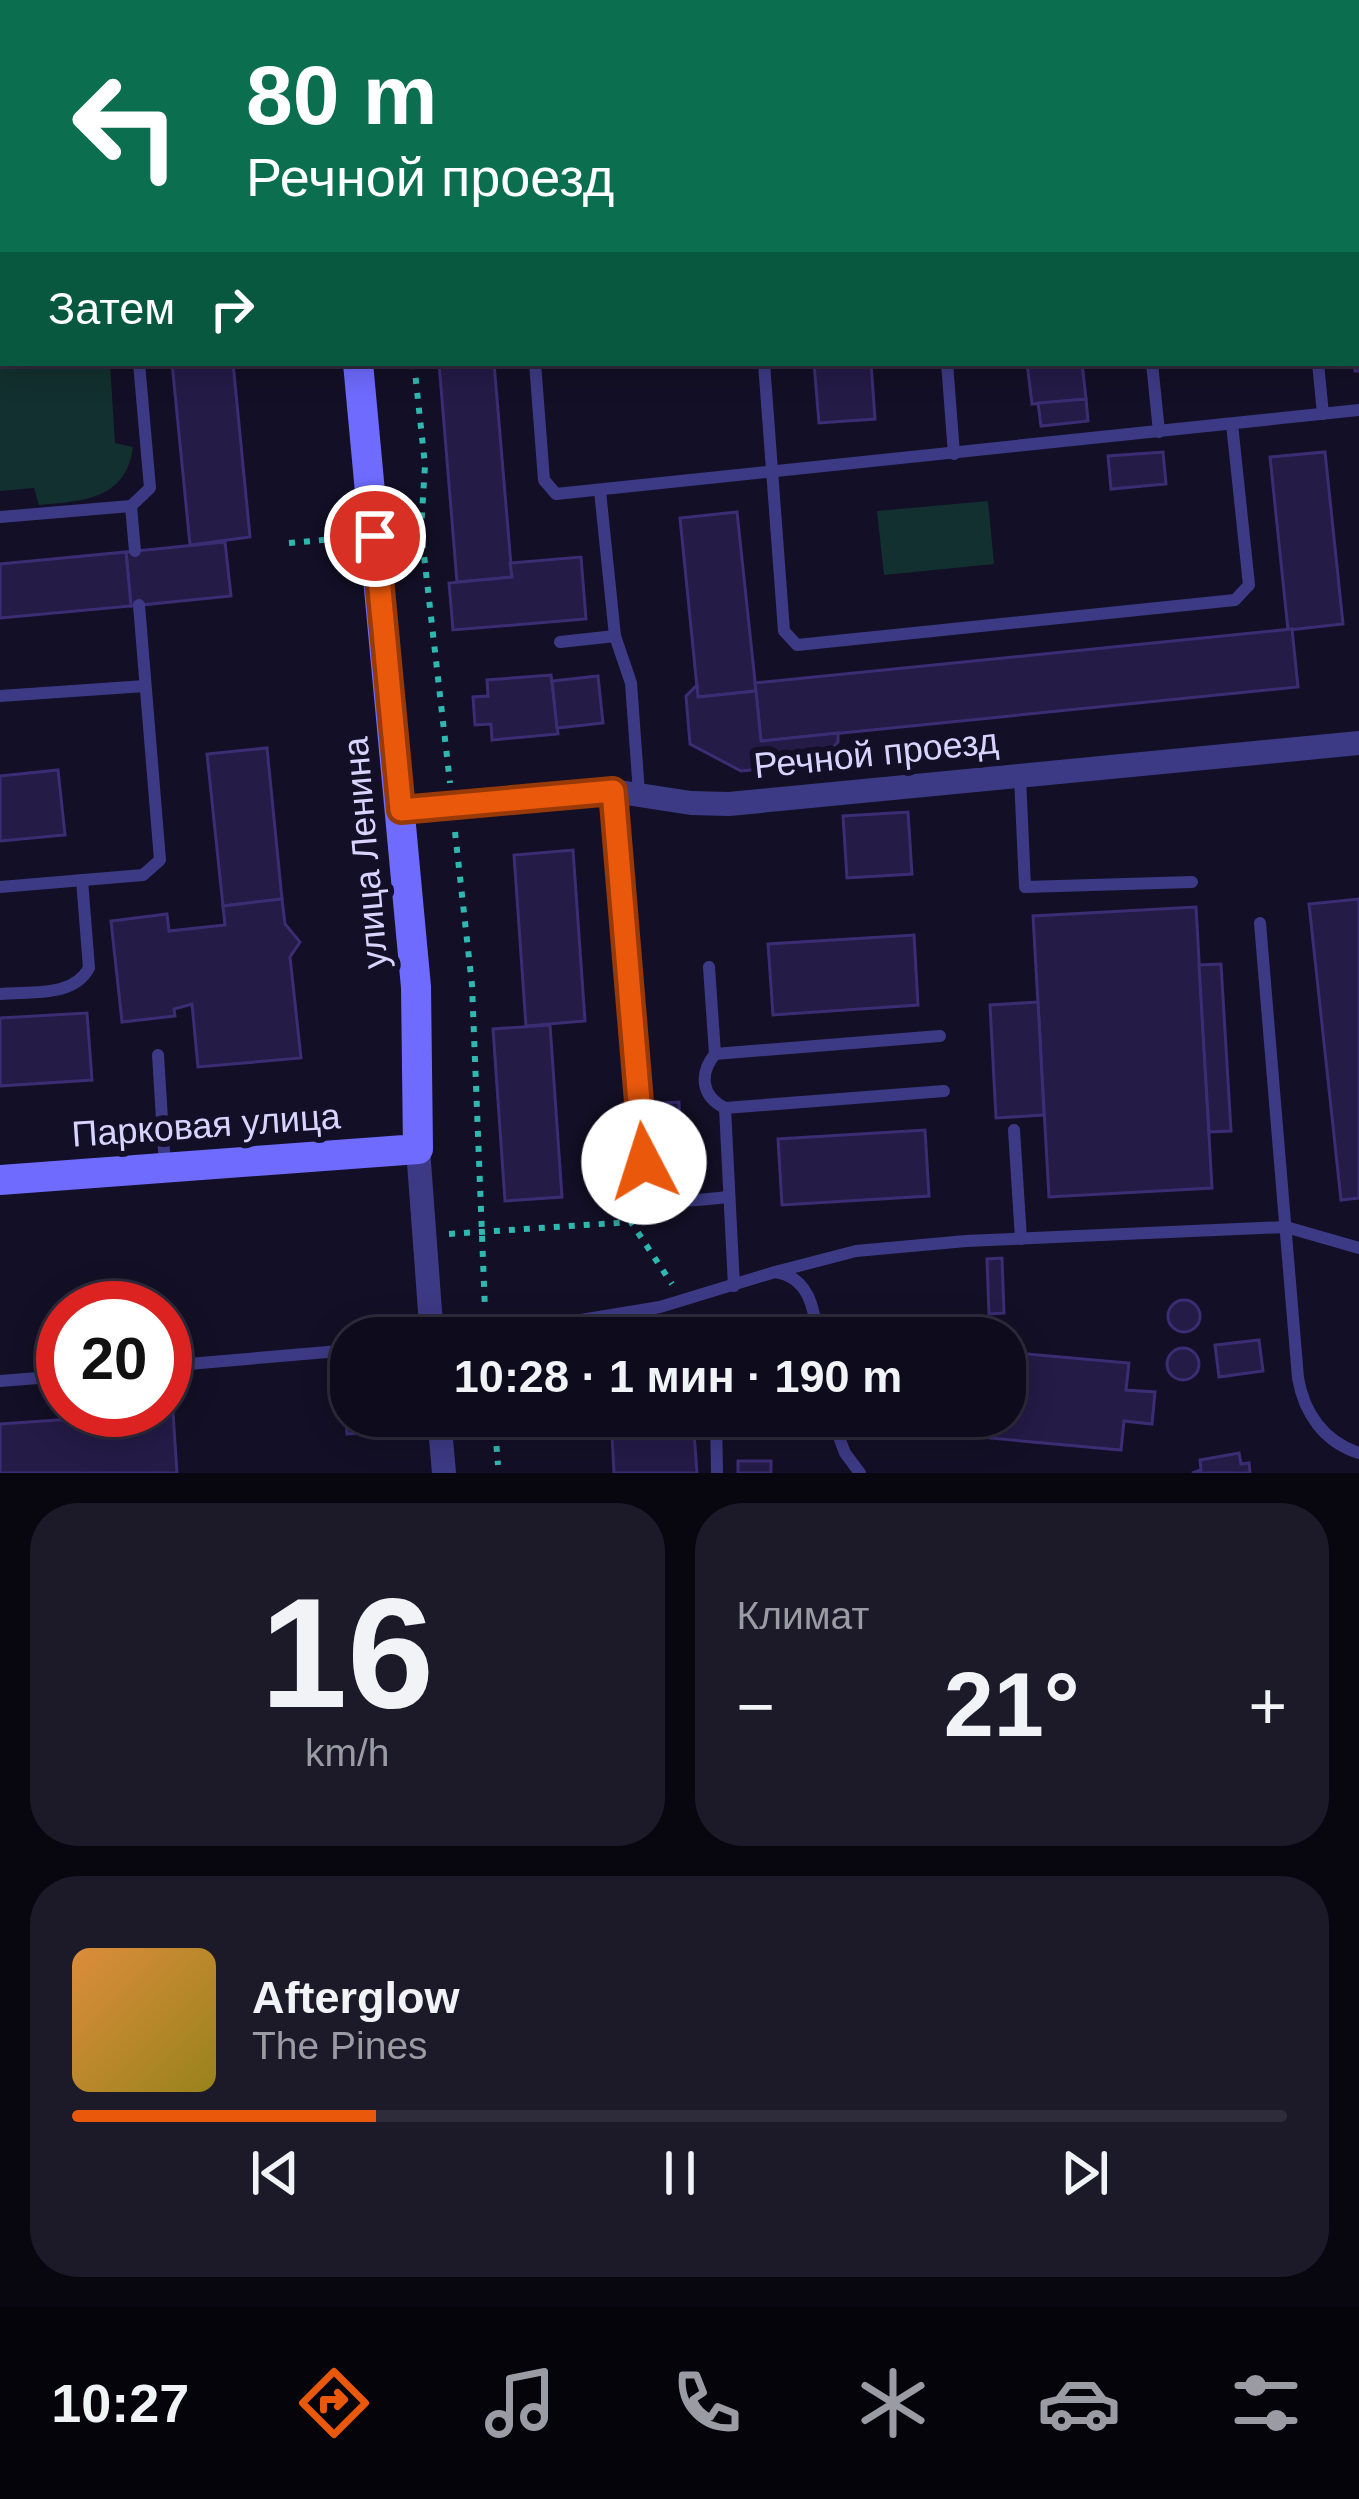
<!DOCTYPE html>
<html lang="ru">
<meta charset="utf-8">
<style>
:root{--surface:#0e0b1c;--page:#1c1929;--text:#f1f3f6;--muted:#9b9ba3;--line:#2e2b3b;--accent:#ea580c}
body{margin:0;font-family:Helvetica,sans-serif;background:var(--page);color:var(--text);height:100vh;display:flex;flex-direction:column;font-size:45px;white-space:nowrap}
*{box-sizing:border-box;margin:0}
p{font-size:39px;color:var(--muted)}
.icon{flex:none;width:66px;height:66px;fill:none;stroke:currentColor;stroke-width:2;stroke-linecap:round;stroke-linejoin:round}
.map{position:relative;height:1473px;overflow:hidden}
.sheet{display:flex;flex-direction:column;gap:30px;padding:30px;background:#08060f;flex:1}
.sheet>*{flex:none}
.hud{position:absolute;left:0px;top:0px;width:1359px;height:366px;box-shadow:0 6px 30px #0003,0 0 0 3px var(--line);background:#0b6e4f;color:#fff;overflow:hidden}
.speed{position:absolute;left:36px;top:1281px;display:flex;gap:24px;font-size:60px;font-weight:700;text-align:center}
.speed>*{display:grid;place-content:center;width:156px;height:156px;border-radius:50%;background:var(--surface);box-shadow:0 6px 30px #0003,0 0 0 3px var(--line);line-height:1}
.speed .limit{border:18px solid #d22;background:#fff;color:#111}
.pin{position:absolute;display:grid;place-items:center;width:102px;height:102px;color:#fff;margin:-51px;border:6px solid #fff;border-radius:50%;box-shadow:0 3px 12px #0007}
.me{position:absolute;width:132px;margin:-66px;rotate:355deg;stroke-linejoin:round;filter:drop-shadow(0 0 9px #0008)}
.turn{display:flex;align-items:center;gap:42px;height:252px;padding:0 48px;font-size:54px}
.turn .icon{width:156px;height:156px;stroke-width:2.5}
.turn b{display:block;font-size:84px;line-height:102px}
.then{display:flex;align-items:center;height:114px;padding:0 48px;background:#0003;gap:24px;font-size:45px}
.big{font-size:90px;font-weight:700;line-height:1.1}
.sheet .tile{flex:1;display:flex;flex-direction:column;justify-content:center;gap:18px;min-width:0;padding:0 42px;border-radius:48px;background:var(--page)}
.sheet .dial{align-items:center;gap:0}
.dial b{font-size:156px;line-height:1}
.song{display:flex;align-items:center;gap:36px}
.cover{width:144px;height:144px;border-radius:18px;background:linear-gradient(135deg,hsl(30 70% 55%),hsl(50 70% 35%))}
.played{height:12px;border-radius:6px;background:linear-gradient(90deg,var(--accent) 25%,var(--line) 25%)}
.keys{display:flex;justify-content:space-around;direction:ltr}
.heat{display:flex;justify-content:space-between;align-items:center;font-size:66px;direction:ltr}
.sheet .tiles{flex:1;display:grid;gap:30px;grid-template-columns:1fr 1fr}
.tile:last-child{grid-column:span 2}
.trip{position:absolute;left:330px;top:1317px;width:696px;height:120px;border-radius:48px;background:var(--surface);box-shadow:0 6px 30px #0003,0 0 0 3px var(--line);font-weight:700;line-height:120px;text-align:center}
.tabs{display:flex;height:192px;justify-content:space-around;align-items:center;background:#06040b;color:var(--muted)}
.tabs .icon{width:84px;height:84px}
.tabs .on{color:var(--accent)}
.tabs b{font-size:54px;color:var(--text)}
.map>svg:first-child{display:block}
.green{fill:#12302f}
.building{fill:#241b47;stroke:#3b2d73;stroke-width:3}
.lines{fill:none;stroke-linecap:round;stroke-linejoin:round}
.path{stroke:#2fb8b0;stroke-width:6;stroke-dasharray:6 9;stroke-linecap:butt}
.service{stroke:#3d3a85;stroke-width:12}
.minor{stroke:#3d3a85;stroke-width:24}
.secondary{stroke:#6f6bff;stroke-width:30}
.route-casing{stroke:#983908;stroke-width:30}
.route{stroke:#ea580c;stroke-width:21}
.labels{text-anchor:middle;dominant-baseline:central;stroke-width:12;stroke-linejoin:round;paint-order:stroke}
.street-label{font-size:36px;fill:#d9d4ff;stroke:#130f26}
</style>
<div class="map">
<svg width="1359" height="1473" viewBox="0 0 1359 1473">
<rect width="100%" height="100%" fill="#130f26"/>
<g class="green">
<path d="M 0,294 L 3,363 L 110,363 L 115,443 L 133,447 C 126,500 83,501 39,505 L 34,488 L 0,491 Z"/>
<path d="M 988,501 L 994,564 L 884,575 L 877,511 Z"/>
</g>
<g class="building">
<path d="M 1240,0 L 1316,0 L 1316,3 L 1211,3 Z"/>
<path d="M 1316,0 L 1359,0 L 1359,46 L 1356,46 L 1356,3 Z"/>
<path d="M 1356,46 L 1359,46 L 1359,371 L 1355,371 Z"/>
<path d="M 172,363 L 233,363 L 250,537 L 190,545 Z"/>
<path d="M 439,363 L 494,363 L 512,577 L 457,582 Z"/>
<path d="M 814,363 L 871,363 L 875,419 L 819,423 Z"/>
<path d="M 1027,363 L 1082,363 L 1086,399 L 1032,404 Z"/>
<path d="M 1086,399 L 1088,421 L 1041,426 L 1038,403 Z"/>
<path d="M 1163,452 L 1166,484 L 1111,489 L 1108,456 Z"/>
<path d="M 1325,452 L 1343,624 L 1288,630 L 1270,457 Z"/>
<path d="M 737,512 L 756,691 L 698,697 L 680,518 Z"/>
<path d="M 225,542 L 231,596 L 131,606 L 126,552 Z"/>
<path d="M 126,552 L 131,606 L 0,618 L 0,564 Z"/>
<path d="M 581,557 L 586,619 L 453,630 L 449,583 L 512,577 L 510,563 Z"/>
<path d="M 1292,629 L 1298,687 L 761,741 L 755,683 Z"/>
<path d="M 551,675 L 558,734 L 492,740 L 491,724 L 475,725 L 473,697 L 488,696 L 487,680 Z"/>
<path d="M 598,676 L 603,723 L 557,728 L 552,681 Z"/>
<path d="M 697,685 L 698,697 L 756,691 L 761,741 L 838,733 L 838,742 L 831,750 L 772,758 L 772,768 L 741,771 L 690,744 L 686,696 Z"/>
<path d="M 267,748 L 282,899 L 223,906 L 207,754 Z"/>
<path d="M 58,770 L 65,835 L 0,841 L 0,776 Z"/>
<path d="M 908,812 L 912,874 L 847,878 L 843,816 Z"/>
<path d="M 573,850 L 585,1021 L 526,1026 L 514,855 Z"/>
<path d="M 282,899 L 285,924 L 300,942 L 290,957 L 301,1058 L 198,1067 L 192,1004 L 174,1009 L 175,1016 L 122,1022 L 111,921 L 167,914 L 169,931 L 225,925 L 223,906 Z"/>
<path d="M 1359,899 L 1359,1198 L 1341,1200 L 1309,904 Z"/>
<path d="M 1196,907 L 1212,1188 L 1049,1197 L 1033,916 Z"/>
<path d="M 914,935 L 918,1005 L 773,1015 L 768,944 Z"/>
<path d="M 1221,964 L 1231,1131 L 1209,1132 L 1199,965 Z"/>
<path d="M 1038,1002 L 1044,1115 L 996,1118 L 990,1005 Z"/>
<path d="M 87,1013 L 92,1080 L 0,1086 L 0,1018 Z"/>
<path d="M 550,1025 L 562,1197 L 505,1201 L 493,1029 Z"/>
<path d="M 679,1102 L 681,1149 L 651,1150 L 649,1104 Z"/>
<path d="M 925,1130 L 929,1196 L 782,1205 L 778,1139 Z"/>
<path d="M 1002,1258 L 1004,1313 L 989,1314 L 987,1259 Z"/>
<circle cx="1184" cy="1316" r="16"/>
<path d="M 1259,1340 L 1263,1371 L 1219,1377 L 1215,1345 Z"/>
<circle cx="1183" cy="1364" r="16"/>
<path d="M 1005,1352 L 1129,1363 L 1126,1390 L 1155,1392 L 1152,1424 L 1124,1421 L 1121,1450 L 880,1428 L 881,1416 L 1005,1416 Z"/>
<path d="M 351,1376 L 351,1416 L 377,1416 L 378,1432 L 347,1434 L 343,1377 Z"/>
<path d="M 173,1412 L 177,1473 L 0,1473 L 0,1424 Z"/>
<path d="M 611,1416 L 670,1416 L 671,1433 L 694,1432 L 697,1473 L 614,1473 Z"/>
<path d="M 1239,1453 L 1241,1464 L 1249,1463 L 1250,1473 L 1192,1473 L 1201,1470 L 1200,1460 Z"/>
<rect x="738" y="1461" width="33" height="12"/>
</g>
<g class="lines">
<g class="path">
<path d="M 378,0 L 378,3"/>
<path d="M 0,356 L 3,355"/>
<path d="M 414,363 L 425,465 L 421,529 L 450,783"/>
<path d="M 289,543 L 346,538"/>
<path d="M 455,832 L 472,985 L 485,1310"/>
<path d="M 449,1234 L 631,1222 L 672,1284"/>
<path d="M 494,1416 L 498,1465"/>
</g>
<g class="service">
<path d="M 79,0 L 79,3"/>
<path d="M 558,0 L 559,3"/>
<path d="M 1134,0 L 1134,3"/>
<path d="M 0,22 L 3,22"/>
<path d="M 0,194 L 3,193"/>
<path d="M 535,363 L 544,480 L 556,494 L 1359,410"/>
<path d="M 764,363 L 784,631 L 797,645 L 1235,600 L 1249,585 L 1232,424"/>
<path d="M 947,363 L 954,454"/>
<path d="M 1152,363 L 1159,432"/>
<path d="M 1318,363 L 1323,414"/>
<path d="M 600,491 L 615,636 L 631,683 L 639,793"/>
<path d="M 131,506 L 135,551"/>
<path d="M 0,517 L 131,506 L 150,488 L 139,363"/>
<path d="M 560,642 L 615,636"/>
<path d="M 0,696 L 145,686"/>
<path d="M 1020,777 L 1025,887 L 1192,882"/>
<path d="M 613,792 L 645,1162 C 660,1212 686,1200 729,1197"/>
<path d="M 0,887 L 143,875 L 160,860 L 139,605"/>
<path d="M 1260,923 L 1298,1378 C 1304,1413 1324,1442 1359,1453"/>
<path d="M 709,967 L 715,1054"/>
<path d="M 0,994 C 30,991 73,998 89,968 L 82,880"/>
<path d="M 158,1055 L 165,1167"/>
<path d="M 725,1108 C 701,1096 699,1074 715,1054 L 940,1036"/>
<path d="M 1014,1130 L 1021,1239"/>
<path d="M 775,1272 L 856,1251 L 966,1241 L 1286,1227 L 1359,1248"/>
<path d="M 734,1286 L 725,1108 L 944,1091"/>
<path d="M 433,1335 L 538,1327 L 660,1307 L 775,1272 C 809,1277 814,1308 818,1338"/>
<path d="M 165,1366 L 351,1350"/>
<path d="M 0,1381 L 63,1376"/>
<path d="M 716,1416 L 717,1473"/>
<path d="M 831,1416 L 845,1453 L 860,1473"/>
</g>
<g class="minor">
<path d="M 967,3 L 969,0"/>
<path d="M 401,810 L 613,791 L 691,803 L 729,804 L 1359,743"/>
<path d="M 418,1149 L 432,1338"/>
<path d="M 439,1416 L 444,1473"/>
</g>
<g class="secondary">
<path d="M 323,0 L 323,3"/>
<path d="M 0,1180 L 418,1149 L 416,987 L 358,363"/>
</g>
</g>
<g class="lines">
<defs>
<path id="route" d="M 375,536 L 401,810 L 613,791 L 644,1162"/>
</defs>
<use href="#route" class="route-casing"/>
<use href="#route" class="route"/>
</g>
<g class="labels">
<g class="street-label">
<text transform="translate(876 753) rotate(-6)">Речной проезд</text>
<text transform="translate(365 853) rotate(-95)">улица Ленина</text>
<text transform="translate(206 1125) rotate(-4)">Парковая улица</text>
</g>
</g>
</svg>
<div class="speed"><div class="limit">20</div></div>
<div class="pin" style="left:375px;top:536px;background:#d93025"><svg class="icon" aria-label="arrive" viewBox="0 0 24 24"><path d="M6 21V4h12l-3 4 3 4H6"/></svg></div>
<svg class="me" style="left:644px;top:1162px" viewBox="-20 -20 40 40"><circle r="19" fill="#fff"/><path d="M0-13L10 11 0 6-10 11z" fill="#ea580c"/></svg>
<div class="trip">10:28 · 1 мин · 190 m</div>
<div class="hud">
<div class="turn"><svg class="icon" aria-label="left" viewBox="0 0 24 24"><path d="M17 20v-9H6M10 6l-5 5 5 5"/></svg><div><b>80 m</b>Речной проезд</div></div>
<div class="then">Затем<svg class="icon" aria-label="right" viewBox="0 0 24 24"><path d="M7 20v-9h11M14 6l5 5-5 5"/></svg></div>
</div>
</div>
<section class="sheet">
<div class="tiles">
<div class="tile dial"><b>16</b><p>km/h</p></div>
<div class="tile"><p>Климат</p>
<div class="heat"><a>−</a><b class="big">21°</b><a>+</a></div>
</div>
<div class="tile">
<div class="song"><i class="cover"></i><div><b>Afterglow</b><p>The Pines</p></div></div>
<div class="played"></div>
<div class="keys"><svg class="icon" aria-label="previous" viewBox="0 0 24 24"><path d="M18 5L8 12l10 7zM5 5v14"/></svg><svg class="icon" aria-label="pause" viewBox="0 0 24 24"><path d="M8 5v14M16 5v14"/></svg><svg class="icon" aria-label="next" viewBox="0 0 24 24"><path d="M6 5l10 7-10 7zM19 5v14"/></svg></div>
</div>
</div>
</section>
<nav class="tabs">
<b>10:27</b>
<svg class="icon on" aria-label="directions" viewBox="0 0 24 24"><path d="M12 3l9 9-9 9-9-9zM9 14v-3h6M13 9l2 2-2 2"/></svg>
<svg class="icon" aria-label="music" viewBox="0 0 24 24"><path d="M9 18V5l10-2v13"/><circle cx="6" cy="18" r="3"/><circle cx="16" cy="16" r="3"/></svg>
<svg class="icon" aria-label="phone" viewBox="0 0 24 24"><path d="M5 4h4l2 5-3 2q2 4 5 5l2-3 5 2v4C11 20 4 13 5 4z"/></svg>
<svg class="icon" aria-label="climate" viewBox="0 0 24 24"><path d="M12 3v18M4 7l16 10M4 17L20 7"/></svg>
<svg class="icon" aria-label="car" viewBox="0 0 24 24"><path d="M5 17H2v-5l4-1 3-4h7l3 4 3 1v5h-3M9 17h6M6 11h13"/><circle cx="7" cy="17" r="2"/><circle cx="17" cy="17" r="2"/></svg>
<svg class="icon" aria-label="filters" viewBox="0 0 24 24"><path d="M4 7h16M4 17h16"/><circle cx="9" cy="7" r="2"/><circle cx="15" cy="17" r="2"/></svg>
</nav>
